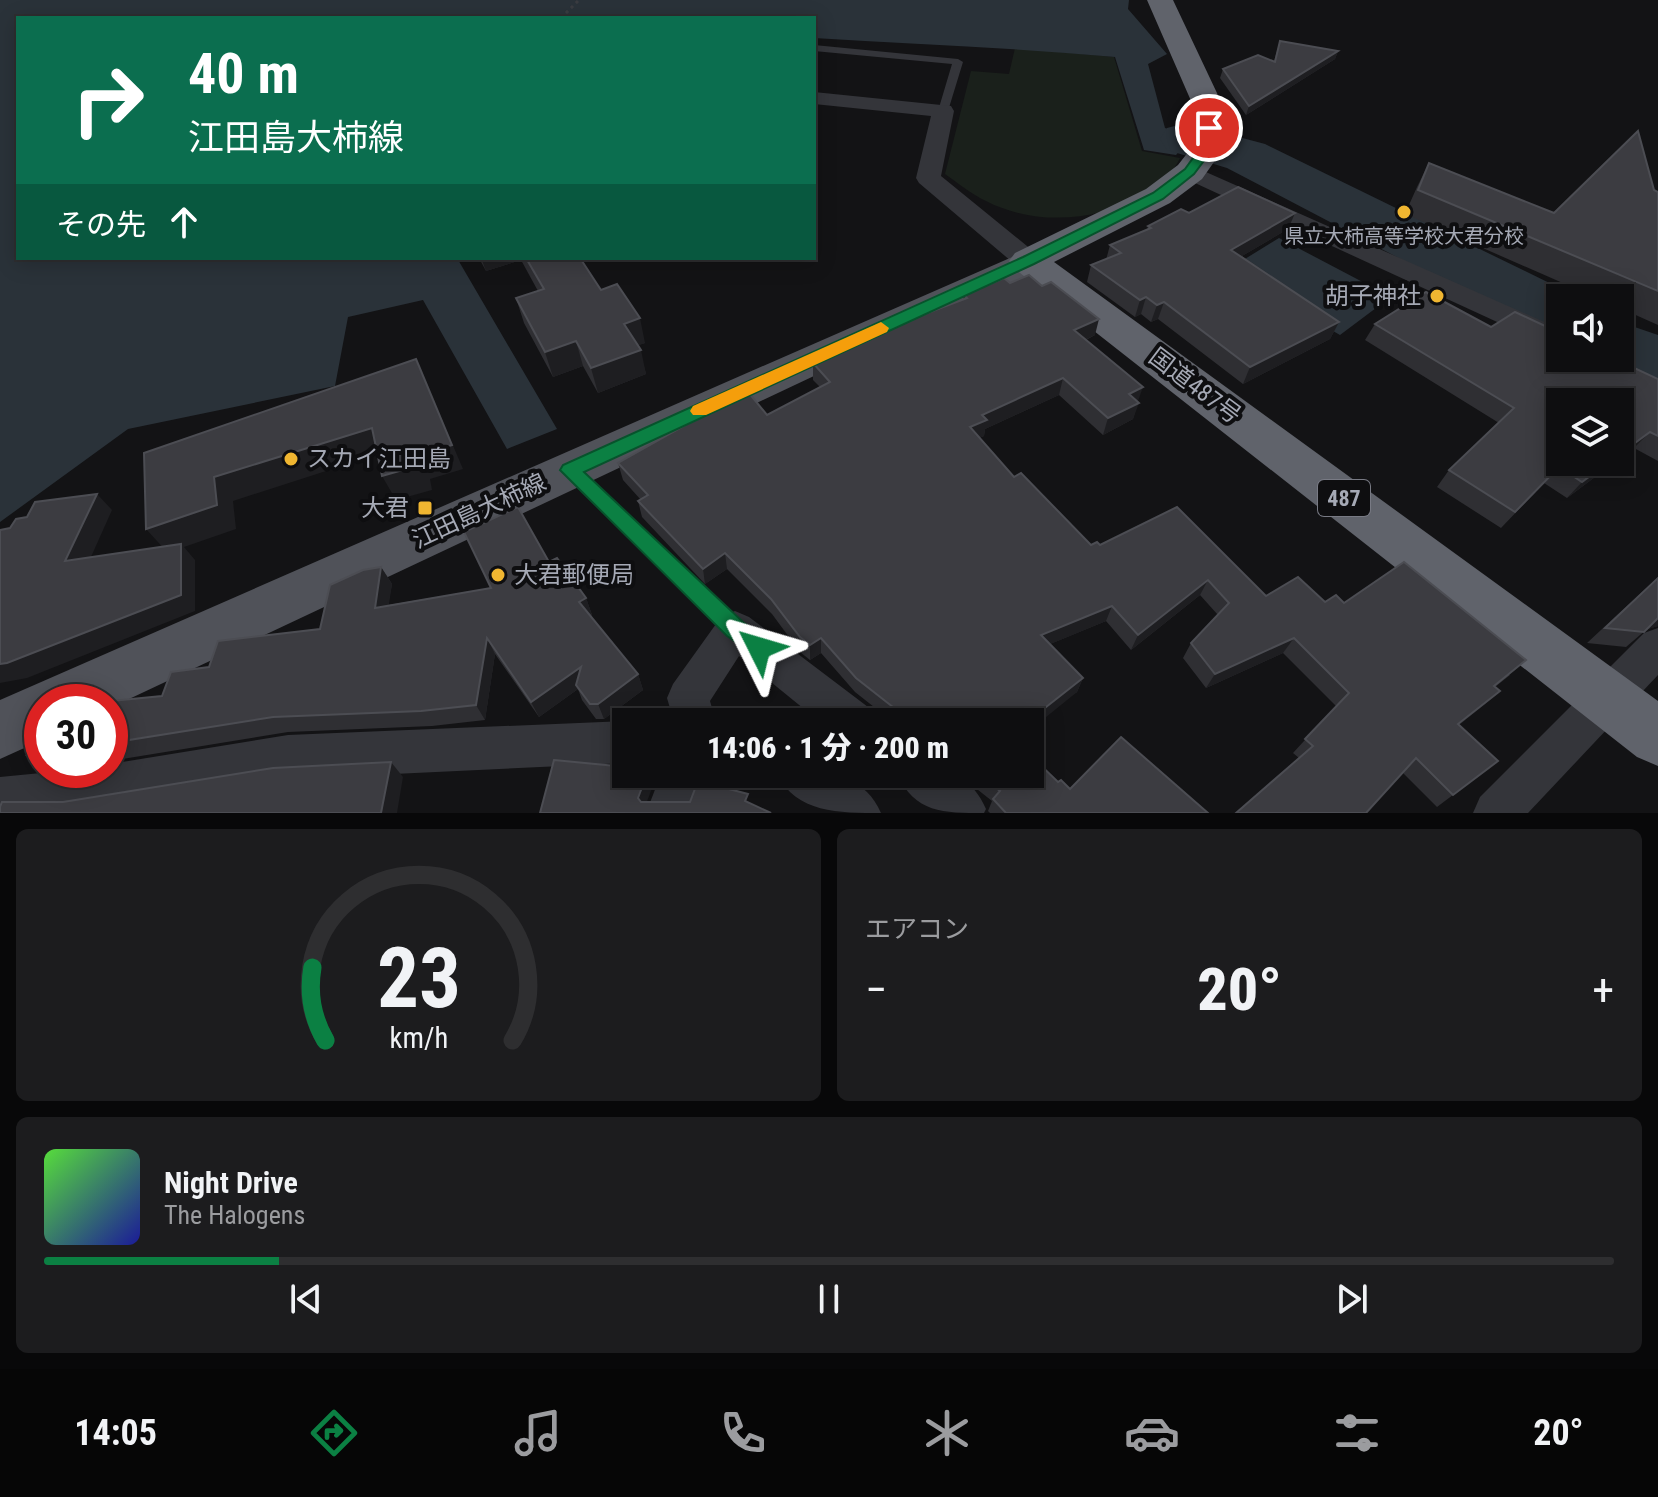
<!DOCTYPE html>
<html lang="ja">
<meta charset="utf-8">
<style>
:root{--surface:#0e0e10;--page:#1c1c1e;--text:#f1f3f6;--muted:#9b9c9f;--line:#2e2e30;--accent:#0b8043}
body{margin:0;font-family:"Roboto Condensed","Noto Sans JP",sans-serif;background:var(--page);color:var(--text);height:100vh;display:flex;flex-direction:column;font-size:30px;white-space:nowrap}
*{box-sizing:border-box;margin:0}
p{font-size:26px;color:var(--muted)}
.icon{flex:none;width:44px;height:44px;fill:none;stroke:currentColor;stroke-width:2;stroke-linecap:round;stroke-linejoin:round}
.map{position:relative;height:813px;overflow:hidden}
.drawer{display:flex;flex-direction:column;gap:16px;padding:16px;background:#080809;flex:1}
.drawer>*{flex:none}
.guide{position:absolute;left:16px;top:16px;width:800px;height:244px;border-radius:0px;box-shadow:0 4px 20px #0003,0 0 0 2px var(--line);background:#0b6e4f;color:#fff;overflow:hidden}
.controls{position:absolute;left:1546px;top:284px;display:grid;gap:16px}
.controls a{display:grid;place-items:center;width:88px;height:88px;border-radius:0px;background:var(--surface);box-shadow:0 4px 20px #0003,0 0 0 2px var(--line);font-size:40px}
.speed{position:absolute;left:24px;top:684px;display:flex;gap:16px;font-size:40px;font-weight:700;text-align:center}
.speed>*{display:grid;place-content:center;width:104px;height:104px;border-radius:50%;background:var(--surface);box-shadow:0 4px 20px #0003,0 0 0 2px var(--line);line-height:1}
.speed .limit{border:12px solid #d22;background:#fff;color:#111}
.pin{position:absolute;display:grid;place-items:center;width:68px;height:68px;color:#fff;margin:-34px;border:4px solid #fff;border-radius:50%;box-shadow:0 2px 8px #0007}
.me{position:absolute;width:88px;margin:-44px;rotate:310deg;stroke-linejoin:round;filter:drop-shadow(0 0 6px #0008)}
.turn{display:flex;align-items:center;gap:28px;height:168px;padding:0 40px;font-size:36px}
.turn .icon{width:104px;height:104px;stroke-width:2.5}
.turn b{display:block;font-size:56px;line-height:68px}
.then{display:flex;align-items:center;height:76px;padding:0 40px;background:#0003;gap:16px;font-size:30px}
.big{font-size:60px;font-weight:800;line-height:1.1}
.drawer .tile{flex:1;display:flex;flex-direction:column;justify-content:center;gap:12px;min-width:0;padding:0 28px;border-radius:12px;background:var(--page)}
.drawer .dial{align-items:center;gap:0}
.dial svg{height:208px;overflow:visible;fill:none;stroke:var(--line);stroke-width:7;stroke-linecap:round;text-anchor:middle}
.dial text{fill:var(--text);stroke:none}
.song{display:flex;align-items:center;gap:24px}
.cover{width:96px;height:96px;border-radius:12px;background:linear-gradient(135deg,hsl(110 70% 55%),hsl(240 70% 35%))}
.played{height:8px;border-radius:4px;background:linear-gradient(90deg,var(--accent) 15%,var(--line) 15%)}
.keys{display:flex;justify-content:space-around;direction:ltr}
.heat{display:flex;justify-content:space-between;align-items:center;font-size:44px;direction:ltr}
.drawer .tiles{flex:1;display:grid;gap:16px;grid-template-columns:1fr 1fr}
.tile:last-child{grid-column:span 2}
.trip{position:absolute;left:612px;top:708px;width:432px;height:80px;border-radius:0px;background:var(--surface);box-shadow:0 4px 20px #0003,0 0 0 2px var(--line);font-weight:800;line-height:80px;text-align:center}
.menu{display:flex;height:128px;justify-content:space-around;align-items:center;background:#060606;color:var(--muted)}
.menu .icon{width:56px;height:56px}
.menu .active{color:var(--accent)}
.menu b{font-size:36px;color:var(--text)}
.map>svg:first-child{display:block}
.green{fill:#1a201b}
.water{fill:#2a3239}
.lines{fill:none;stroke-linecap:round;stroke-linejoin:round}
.river{fill:#2a3239;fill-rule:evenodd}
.path{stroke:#3a3c41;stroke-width:3;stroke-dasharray:3 4;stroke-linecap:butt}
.lane{fill:#34353a;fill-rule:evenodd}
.street{fill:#34353a;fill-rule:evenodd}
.primary{fill:#505259;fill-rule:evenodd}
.highway{fill:#60636b;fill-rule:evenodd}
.wall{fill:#2f2f33}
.shaded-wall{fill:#1e1e21}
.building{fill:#3c3c41;stroke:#4c4d53;stroke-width:2}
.route{fill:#0b8043;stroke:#07532c;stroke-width:2}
.slow{fill:#f59e0b}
.poi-dot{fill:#f0b631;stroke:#0e0e10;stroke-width:3}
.labels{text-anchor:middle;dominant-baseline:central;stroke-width:8;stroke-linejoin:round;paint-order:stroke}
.far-poi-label{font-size:20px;fill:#a5a9b5;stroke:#0e0e10}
.shield{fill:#0e0e10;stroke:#787a84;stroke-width:2}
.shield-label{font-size:22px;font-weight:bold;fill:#a5a9b5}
.poi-label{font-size:24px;fill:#a5a9b5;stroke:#0e0e10;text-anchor:end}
.street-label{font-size:24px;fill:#a5a9b5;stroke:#0e0e10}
</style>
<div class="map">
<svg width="1658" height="813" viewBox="0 0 1658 813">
<rect width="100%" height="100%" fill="#131315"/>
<path class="green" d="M 1015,48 L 1114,57 L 1142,151 L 1180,158 C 1171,177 1158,184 1140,195 C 1097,223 1032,225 986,201 C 971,194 958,183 945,174 L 971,71 L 1009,74 Z"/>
<g class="water">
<path d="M 0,0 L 1129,0 L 1128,9 L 1167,54 L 1148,64 L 1165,128 L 1188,135 L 1184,146 L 1176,155 L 1144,150 L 1115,57 C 1015,48 914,44 814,38 L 814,18 L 18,18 L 18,258 L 457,258 L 557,429 L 507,449 L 423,300 L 348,317 L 335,386 L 128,429 L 0,522 Z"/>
<path d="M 1279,238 L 1376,289 L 1369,294 L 1384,302 L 1340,335 L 1227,270 Z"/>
</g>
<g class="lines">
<g class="river">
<path d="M 1186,123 L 1265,144 L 1580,298 L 1560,298 L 1560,337 L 1536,330 L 1227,168 L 1167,150 L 1160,139 L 1167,128 Z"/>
<path d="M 1620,322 L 1658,335 L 1658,388 L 1633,381 L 1593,358 L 1620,358 Z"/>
</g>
<path class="path" d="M 561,18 L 579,0"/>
<g class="lane">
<path d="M 814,45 L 958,59 L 963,62 L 948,111 L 943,114 L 938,111 L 952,64 L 814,51 Z"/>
<path d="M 571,464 L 577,466 L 742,623 L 745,629 L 742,635 L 735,638 L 728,635 L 565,476 L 562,471 L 565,466 Z"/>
</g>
<g class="street">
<path d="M 814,92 L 951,106 L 954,111 L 941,176 L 1038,255 L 1042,261 L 1038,267 L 1028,269 L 1018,267 L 919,183 L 916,178 L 931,116 L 814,104 Z"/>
<path d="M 1190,165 L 1560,329 L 1560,351 L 1182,177 L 1178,172 L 1182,167 Z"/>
<path d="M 735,611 L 749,617 L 868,707 L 874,722 L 820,722 L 739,656 L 710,701 L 716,722 L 674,722 L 667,698 L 673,684 L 721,617 Z"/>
<path d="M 1658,628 L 1658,675 L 1528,813 L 1473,813 L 1480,797 L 1644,633 Z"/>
<path d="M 626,721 L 629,722 L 626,722 L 626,763 L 288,779 L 84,813 L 0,813 L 0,777 L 72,770 L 110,770 L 110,764 L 288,735 Z"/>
<path d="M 661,774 L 705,774 L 692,813 L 646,813 Z"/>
<path d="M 777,774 C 818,774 862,768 881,813 C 839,813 796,813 777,774 Z"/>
<path d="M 897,774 C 936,774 968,766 986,809 L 984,813 C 943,813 915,813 897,774 Z"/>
</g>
<path class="primary" d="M 1028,250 L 1041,253 L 1047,261 L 1041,269 L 110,708 L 110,702 L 42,702 L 42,740 L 0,759 L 0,700 Z"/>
<path class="highway" d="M 1147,0 L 1173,0 L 1225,110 L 1221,152 L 1202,179 L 1170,203 L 1054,262 L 1658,701 L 1658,766 L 1637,757 L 1015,269 L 1009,261 L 1015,253 L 1146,189 L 1178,165 L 1189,151 L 1195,110 Z"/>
</g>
<g class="wall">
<path d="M 1280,41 L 1338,51 L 1335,59 L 1246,115 L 1220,78 L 1223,69 L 1274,61 Z"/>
<path d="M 1429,163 L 1554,213 L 1658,192 L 1658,325 L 1620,308 L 1620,298 L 1597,298 L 1405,214 L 1417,187 Z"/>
<path d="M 1189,213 L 1295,213 L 1288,229 L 1242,256 L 1339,322 L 1330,339 L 1243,384 L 1158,319 L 1151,322 L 1141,314 L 1135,317 L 1087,282 L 1091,265 L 1106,260 L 1110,245 L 1147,230 L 1148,226 Z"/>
<path d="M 479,258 L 580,258 L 601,290 L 645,343 L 638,345 L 646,374 L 598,393 L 583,366 L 553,377 L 524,323 L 516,298 L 538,291 L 521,260 L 486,271 Z"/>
<path d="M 1010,283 L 1095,335 L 1086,340 L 1138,402 L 1133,419 L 1103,435 L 1059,395 L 985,429 L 984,436 L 979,438 L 1014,477 L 1091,545 L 1100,545 L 1266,596 L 1344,603 L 1510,675 L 1495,687 L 1500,691 L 1459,725 L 1498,761 L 1437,807 L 1403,773 L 1299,758 L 1293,753 L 1336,706 L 1283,653 L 1206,688 L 1183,658 L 1191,643 L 1218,615 L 1200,595 L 1131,650 L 1106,621 L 1050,644 L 1083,678 L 1077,692 L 1030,722 L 893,722 L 855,692 L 821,653 L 810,660 L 800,652 L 772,614 L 727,569 L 705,584 L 642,517 L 638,501 L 641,500 L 623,480 L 618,463 L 767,415 L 820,387 L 813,380 L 813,363 L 963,299 L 964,295 Z"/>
<path d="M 1375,324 L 1491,327 L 1658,379 L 1658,461 L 1634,448 L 1620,459 L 1620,402 L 1615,462 L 1567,498 L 1544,483 L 1501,528 L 1437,487 L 1449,470 L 1499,423 L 1365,340 Z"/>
<path d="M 549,562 L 586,598 L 592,615 L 590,616 L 638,674 L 643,690 L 604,719 L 596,719 L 582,700 L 578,689 L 539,717 L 495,654 L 485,720 L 432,726 L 288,732 L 110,761 L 110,702 L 162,696 L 209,667 L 320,629 L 381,567 L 392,584 L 388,605 L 491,588 Z"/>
<path d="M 1658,577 L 1658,626 L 1647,629 L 1626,647 L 1587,643 Z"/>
<path d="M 42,725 L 42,765 L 27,755 Z"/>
<path d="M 958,774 L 1030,774 L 1058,782 L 1070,789 L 1208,813 L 990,813 L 988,811 L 992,801 Z"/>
</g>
<g class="shaded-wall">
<path d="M 1338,51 L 1335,59 L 1246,115 L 1249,106 Z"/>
<path d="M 1295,213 L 1288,229 L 1225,266 L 1231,250 Z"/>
<path d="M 481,258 L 520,258 L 521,260 L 486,271 Z"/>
<path d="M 1146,297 L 1141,314 L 1135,317 L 1140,300 Z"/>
<path d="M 1164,302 L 1158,319 L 1151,322 L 1157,305 Z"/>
<path d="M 640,318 L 645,343 L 629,349 L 624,324 Z"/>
<path d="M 1099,319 L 1095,335 L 1070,347 L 1074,330 Z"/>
<path d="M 1339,322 L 1330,339 L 1243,384 L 1250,367 Z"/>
<path d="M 576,341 L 583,366 L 553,377 L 545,352 Z"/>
<path d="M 641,350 L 646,374 L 598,393 L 591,368 Z"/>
<path d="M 416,359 L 463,469 L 430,479 L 432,490 L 396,500 L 382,476 L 418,455 Z"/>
<path d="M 1063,378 L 1059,395 L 985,429 L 984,436 L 967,443 L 970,427 L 982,415 Z"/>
<path d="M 1143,387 L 1137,404 L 1129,394 Z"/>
<path d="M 1139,403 L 1133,419 L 1103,435 L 1108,418 Z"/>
<path d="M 372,428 L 385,452 L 233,501 L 236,529 L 184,547 L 195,560 L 195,611 L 27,678 L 0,683 L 0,664 L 168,553 L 146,529 L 214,477 Z"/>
<path d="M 1650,432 L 1634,448 L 1620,459 L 1620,454 Z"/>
<path d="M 1609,462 L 1615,462 L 1567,498 L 1582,482 Z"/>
<path d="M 97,494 L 112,510 L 82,577 L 65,561 Z"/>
<path d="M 725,553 L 727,569 L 705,584 L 703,569 Z"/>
<path d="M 381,567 L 392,584 L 386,624 L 375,608 Z"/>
<path d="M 1208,580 L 1200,595 L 1131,650 L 1138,635 Z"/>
<path d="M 586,598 L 592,615 L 585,619 L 579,602 Z"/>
<path d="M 1112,606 L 1106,621 L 1036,650 L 1041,635 Z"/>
<path d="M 1658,618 L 1658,626 L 1642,631 Z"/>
<path d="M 487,638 L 495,654 L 485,720 L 476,705 Z"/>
<path d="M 821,638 L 821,653 L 810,660 L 810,645 Z"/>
<path d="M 1294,638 L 1283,653 L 1206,688 L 1215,674 Z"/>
<path d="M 581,667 L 576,685 L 578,689 L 539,717 L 531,702 Z"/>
<path d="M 638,674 L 643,690 L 604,719 L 598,704 Z"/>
<path d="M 1083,678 L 1077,692 L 1030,730 L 1030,722 L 1027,722 Z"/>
<path d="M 1500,691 L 1484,705 L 1443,738 L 1458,724 Z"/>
<path d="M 391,762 L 403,777 L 397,813 L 381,813 Z"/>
<path d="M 647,774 L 651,774 L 654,783 L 643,812 L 638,798 Z"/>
</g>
<g class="building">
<path d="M 1280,41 L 1338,51 L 1249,106 L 1223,69 L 1258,55 L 1275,62 Z"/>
<path d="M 1638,131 L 1654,190 L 1658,192 L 1658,291 L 1418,190 L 1429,163 L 1554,213 Z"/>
<path d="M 1238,187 L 1295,213 L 1231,250 L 1339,322 L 1250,367 L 1164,302 L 1157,305 L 1146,297 L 1140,300 L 1091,265 L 1121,253 L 1110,245 L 1151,228 L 1148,226 L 1181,209 L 1189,213 Z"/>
<path d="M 526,258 L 580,258 L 601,290 L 617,284 L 640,318 L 624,324 L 641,350 L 591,368 L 576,341 L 545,352 L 516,298 L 544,289 Z"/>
<path d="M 1029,275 L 1042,286 L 1051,282 L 1099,319 L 1074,330 L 1143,387 L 1129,394 L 1139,403 L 1108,418 L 1063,378 L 982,415 L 987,420 L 970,427 L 1014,477 L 1021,473 L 1091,545 L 1097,542 L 1100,545 L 1177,507 L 1266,596 L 1298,577 L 1325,602 L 1336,595 L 1344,603 L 1404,562 L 1526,660 L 1494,686 L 1500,691 L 1458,724 L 1498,761 L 1453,795 L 1416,758 L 1366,813 L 1236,813 L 1313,746 L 1305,739 L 1349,693 L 1294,638 L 1215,674 L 1191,643 L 1229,603 L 1208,580 L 1138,635 L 1112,606 L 1041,635 L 1083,678 L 1027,722 L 912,722 L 856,678 L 821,638 L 810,645 L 800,637 L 771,599 L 725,553 L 703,569 L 638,501 L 648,495 L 618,463 L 707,413 L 749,393 L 767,415 L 830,382 L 813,363 L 893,326 L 967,298 L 964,295 L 1004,278 L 1010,283 Z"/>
<path d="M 1426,292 L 1491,327 L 1515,312 L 1560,333 L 1560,358 L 1613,358 L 1658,379 L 1658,436 L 1650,432 L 1620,454 L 1620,402 L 1560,402 L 1560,462 L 1609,462 L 1582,482 L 1559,467 L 1515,512 L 1449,470 L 1514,408 L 1375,324 Z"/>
<path d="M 416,359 L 452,445 L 418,455 L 420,465 L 382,476 L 372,428 L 214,477 L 217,505 L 146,529 L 144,453 Z"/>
<path d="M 97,494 L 65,561 L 181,544 L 181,595 L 7,663 L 0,664 L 0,530 L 10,528 L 16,519 L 27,517 L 35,502 Z"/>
<path d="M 518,507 L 549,562 L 557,558 L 586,598 L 579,602 L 638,674 L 598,704 L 590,704 L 576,685 L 581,667 L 531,702 L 487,638 L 476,705 L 421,711 L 273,717 L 110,743 L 110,702 L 101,702 L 162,696 L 171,672 L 209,667 L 218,641 L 320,629 L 330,585 L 363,570 L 381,567 L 375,608 L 491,588 L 464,532 Z"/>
<path d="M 1658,578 L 1658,618 L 1644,632 L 1605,628 Z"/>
<path d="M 42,725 L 42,754 L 27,755 Z"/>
<path d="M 1121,737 L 1208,813 L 1006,813 L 993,799 L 1000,791 L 978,774 L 1030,774 L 1030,755 L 1058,782 L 1061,780 L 1070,789 Z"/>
<path d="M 554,760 L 626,767 L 626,774 L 647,774 L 638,798 L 641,802 L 690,802 L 698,781 L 748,794 L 745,801 L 771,813 L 540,813 Z"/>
<path d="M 391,762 L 381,813 L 0,813 L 0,807 L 2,802 L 63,802 L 273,768 Z"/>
</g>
<path class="route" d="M 1209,124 L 1216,128 L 1209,154 L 1194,174 L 1163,199 L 1034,264 L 584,472 L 743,622 L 767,641 L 770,648 L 767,655 L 759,658 L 727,636 L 560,470 L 563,465 L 1023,257 L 1153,193 L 1185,169 L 1198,151 L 1203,128 Z"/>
<path class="slow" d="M 881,322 L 889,328 L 887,332 L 706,415 L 693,415 L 690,411 L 693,406 Z"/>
<g class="poi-dot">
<circle cx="1404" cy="212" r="8"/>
<circle cx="1437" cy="296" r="8"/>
<circle cx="291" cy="459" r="8"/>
<rect x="417" y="500" width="16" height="16" rx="4"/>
<circle cx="498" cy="575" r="8"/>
</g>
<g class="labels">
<g class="far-poi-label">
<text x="1404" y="236">県立大柿高等学校大君分校</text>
</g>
<rect class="shield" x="1318" y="480" width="52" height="36" rx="6"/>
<g class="shield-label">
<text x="1344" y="498">487</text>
</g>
<g class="poi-label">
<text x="1421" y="296">胡子神社</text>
<text x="307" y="459" text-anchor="start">スカイ江田島</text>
<text x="409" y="508">大君</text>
<text x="514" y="575" text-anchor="start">大君郵便局</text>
</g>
<g class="street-label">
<text transform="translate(1195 386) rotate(37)">国道487号</text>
<text transform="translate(479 511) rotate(-25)">江田島大柿線</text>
</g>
</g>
</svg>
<div class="controls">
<a><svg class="icon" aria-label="sound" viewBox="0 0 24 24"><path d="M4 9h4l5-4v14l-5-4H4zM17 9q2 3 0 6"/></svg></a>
<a><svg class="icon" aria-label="layers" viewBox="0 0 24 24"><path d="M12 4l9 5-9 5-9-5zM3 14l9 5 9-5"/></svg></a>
</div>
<div class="speed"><div class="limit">30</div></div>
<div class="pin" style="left:1209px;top:128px;background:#d93025"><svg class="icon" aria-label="arrive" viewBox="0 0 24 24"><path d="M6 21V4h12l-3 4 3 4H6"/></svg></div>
<svg class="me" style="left:759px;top:648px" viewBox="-20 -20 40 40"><path d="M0-17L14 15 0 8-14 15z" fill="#0b8043" stroke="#fff" stroke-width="4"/></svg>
<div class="trip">14:06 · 1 分 · 200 m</div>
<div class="guide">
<div class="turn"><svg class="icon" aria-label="right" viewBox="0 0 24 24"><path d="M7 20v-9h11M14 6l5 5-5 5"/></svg><div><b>40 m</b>江田島大柿線</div></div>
<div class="then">その先<svg class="icon" aria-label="ahead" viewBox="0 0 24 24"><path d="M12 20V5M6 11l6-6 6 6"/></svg></div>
</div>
</div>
<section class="drawer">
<div class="tiles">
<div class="tile dial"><svg viewBox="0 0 100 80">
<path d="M14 69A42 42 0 1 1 86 69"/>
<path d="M14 69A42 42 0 0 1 9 41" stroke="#0b8043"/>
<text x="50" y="56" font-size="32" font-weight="700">23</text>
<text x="50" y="72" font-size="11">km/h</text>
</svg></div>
<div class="tile"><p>エアコン</p>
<div class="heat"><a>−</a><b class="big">20°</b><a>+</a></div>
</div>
<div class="tile">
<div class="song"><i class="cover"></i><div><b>Night Drive</b><p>The Halogens</p></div></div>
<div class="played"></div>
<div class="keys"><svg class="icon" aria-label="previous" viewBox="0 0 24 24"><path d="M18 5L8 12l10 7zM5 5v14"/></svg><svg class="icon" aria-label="pause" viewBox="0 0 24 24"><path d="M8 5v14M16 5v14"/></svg><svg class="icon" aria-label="next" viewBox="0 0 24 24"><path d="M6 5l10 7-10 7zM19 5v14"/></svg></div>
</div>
</div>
</section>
<nav class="menu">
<b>14:05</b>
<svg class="icon active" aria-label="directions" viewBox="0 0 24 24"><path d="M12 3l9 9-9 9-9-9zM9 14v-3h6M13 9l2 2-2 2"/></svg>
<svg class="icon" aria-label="music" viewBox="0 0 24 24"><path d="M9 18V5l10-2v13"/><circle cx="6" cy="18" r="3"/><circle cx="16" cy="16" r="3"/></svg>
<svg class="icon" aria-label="phone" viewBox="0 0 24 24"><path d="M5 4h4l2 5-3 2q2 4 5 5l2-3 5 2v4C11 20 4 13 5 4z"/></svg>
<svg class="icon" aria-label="climate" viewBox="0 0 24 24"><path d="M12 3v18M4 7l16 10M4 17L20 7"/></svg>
<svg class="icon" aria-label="car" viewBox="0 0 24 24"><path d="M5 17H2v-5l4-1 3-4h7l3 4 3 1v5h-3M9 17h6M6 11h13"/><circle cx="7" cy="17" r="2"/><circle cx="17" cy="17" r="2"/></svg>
<svg class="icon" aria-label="filters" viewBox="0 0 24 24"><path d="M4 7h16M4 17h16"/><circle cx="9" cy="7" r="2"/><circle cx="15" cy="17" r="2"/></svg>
<b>20°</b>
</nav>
